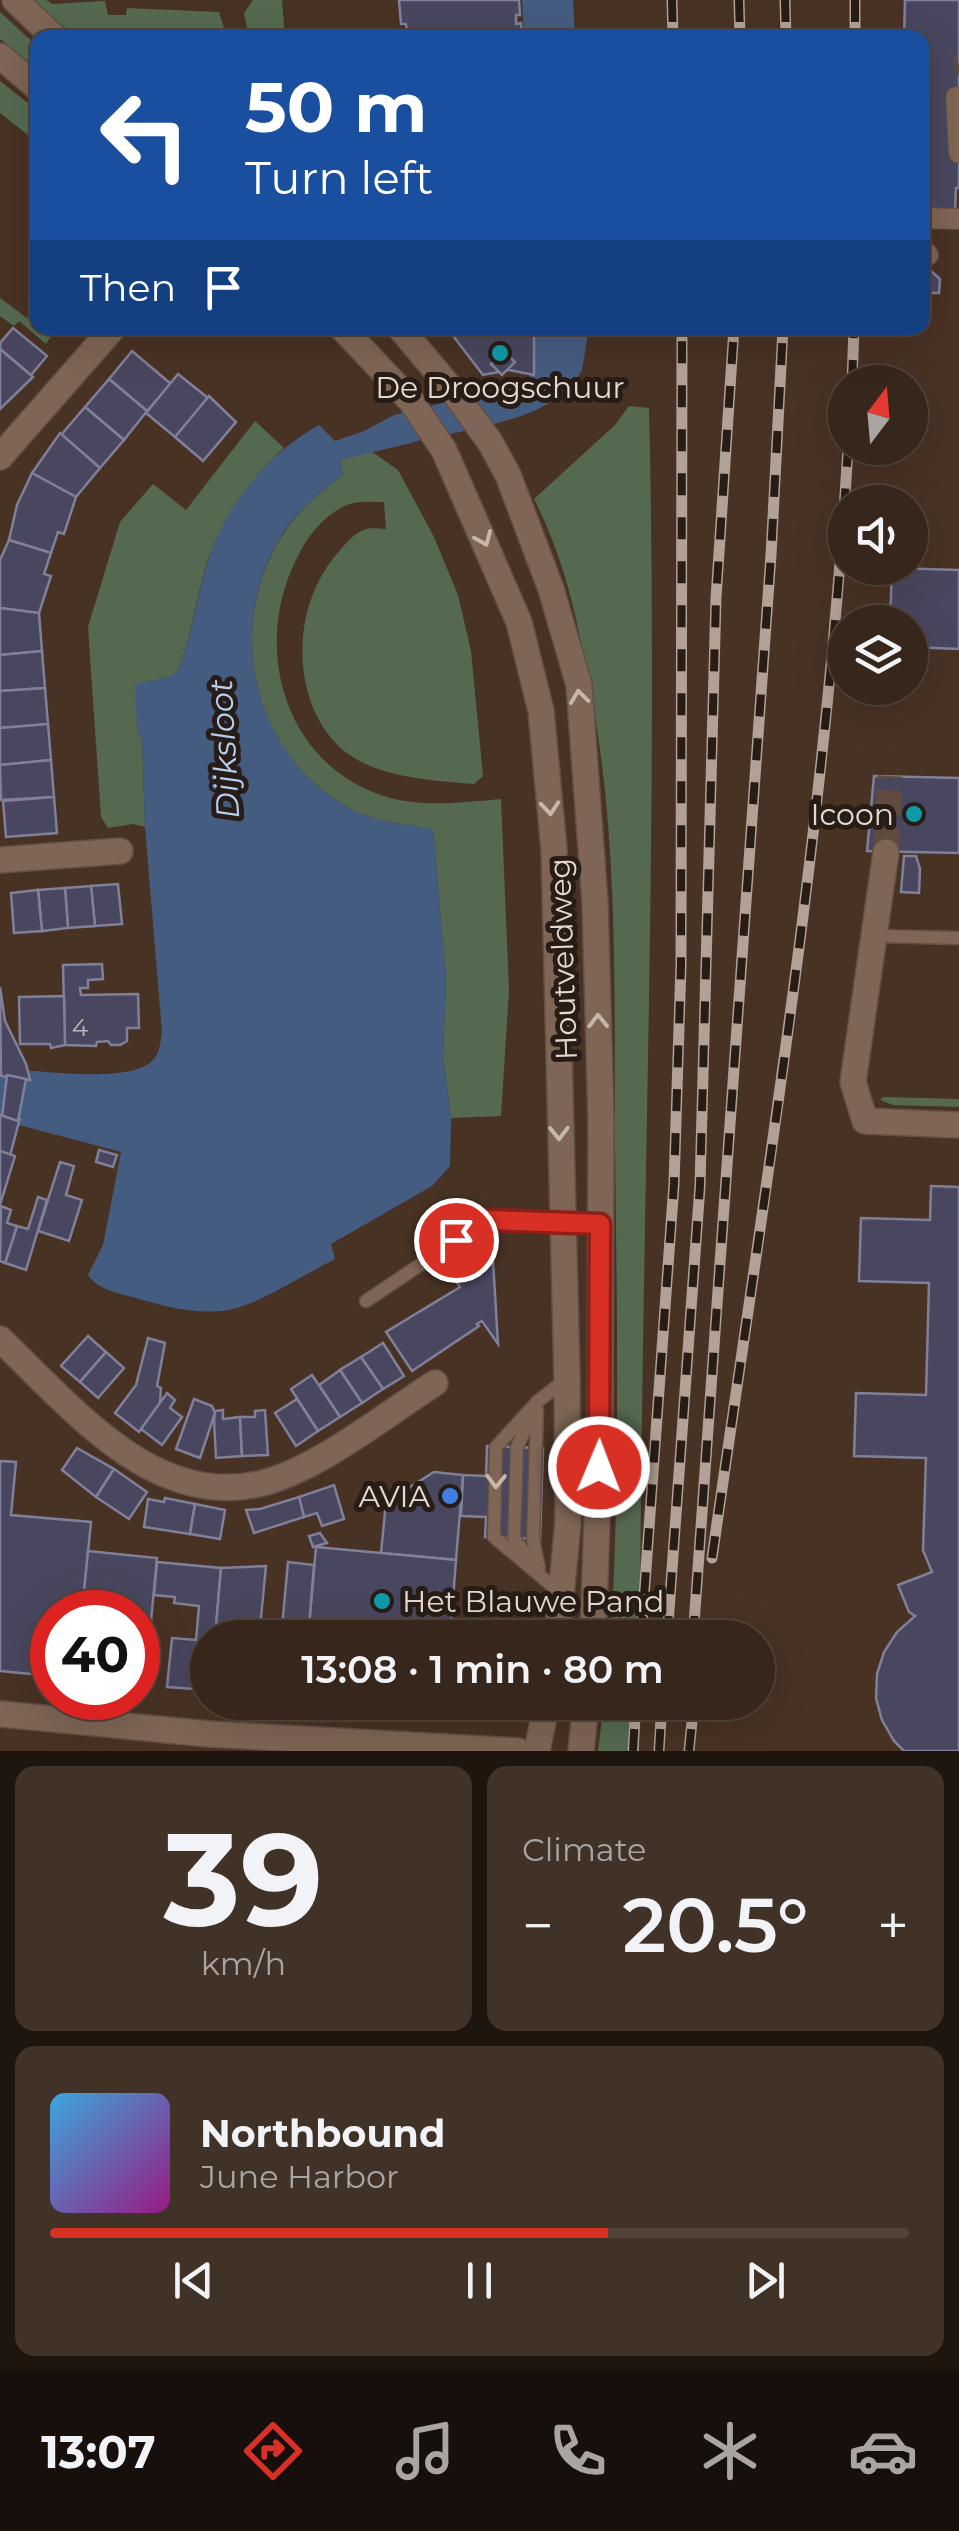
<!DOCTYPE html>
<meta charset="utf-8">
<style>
:root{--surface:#36261b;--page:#413228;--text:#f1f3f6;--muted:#aaa5a3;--line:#50433a;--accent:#d93025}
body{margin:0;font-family:Montserrat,sans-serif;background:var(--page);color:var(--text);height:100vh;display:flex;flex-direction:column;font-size:38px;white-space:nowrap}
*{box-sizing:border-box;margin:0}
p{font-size:32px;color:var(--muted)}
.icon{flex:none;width:55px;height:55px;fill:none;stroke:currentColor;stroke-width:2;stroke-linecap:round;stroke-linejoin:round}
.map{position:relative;height:1751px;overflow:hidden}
.side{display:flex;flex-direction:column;gap:15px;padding:15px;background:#1e150f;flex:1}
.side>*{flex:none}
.hud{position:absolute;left:30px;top:30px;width:900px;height:305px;border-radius:20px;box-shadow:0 10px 40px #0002,0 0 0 2px var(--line);background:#1a4fa0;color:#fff;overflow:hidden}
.needle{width:65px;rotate:16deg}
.controls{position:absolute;left:828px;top:365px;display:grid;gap:20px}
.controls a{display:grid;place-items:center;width:100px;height:100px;border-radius:50%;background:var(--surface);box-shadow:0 10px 40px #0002,0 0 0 2px var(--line);font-size:50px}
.speed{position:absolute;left:30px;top:1590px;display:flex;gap:20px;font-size:50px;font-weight:700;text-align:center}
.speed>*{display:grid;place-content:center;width:130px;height:130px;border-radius:50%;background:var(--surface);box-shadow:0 10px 40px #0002,0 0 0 2px var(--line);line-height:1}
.speed .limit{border:15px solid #d22;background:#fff;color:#111}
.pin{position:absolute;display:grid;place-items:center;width:85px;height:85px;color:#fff;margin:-42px;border:5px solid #fff;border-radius:50%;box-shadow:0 2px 10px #0007}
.me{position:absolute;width:110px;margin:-55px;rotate:1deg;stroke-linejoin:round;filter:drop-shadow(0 0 8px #0008)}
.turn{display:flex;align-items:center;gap:35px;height:210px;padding:0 50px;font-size:45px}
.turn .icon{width:130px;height:130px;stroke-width:2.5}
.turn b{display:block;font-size:70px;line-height:85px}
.then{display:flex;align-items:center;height:95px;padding:0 50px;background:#0003;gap:20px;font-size:38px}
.big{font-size:75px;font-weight:600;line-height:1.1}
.side .tile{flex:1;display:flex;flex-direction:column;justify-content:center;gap:15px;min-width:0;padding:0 35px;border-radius:20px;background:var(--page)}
.side .dial{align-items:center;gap:0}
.dial b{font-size:130px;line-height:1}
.song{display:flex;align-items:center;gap:30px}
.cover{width:120px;height:120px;border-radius:15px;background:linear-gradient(135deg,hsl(200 70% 55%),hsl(310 70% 35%))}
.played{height:10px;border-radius:5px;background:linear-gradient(90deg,var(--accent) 65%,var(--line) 65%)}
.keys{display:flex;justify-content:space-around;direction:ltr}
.heat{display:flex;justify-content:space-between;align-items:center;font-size:55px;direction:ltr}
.side .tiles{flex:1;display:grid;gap:15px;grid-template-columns:1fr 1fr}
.tile:last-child{grid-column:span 2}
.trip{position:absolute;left:190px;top:1620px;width:585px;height:100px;border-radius:50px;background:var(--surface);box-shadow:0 10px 40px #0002,0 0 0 2px var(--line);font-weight:600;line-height:100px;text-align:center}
.dock{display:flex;height:160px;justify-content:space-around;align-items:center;background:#160f0b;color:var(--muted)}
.dock .icon{width:70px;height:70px}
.dock .active{color:var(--accent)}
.dock b{font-size:45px;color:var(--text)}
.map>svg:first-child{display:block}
.green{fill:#556950}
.water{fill:#455c81}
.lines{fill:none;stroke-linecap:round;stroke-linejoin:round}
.canal{stroke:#455c81;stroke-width:32}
.building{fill:#48475f;stroke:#81809a;stroke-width:2.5}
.pedestrian-tunnel{stroke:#604b3e;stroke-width:20;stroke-dasharray:20 10;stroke-linecap:butt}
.minor-tunnel{stroke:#604b3e;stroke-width:25;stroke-dasharray:25 12;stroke-linecap:butt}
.service-casing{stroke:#624e43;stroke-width:15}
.pedestrian-casing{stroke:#624e43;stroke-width:22}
.minor-casing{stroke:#624e43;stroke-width:28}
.tertiary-casing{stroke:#624e43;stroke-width:28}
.service{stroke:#7e6555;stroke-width:12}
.pedestrian{stroke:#7e6555;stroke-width:20}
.minor{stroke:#7e6555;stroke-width:25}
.tertiary{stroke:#7e6555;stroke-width:25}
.rail-casing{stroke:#b2a196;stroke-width:11}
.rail{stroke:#271d16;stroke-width:8;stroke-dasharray:22;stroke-linecap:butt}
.oneway{stroke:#c7b6aa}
.route-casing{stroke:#8d1f18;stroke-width:25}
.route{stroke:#d93025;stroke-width:18}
.culture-dot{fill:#0f9aa8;stroke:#271d16;stroke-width:4}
.shop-dot{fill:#3f7fe0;stroke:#271d16;stroke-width:4}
.labels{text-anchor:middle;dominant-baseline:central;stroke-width:10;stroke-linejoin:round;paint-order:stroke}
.number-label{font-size:25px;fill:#beb4b3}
.poi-label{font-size:30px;fill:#e6d8cf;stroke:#271d16;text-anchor:end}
.street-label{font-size:30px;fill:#e6d8cf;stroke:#271d16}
.water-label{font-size:32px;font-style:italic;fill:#b7cef4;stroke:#271d16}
</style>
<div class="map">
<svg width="959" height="1751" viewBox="0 0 959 1751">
<rect width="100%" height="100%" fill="#483224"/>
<g class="green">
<path d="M 32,0 L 46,0 L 52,4 L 105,1 L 108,15 L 126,15 L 127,8 L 219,12 L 227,37 L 76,37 Z"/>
<path d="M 253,0 L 282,0 L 285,37 L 249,37 L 244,13 Z"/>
<path d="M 0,12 L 37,46 L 37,69 L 0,39 Z"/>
<path d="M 0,81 L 37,110 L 37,142 L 0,113 Z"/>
<path d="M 0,298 L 27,318 L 37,304 L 38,328 L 57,328 L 46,344 L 19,321 L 14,326 L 0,316 Z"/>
<path d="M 629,406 L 649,408 C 659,818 641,1228 640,1637 L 611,1637 C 620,1474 617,1310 615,1146 C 614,996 619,841 591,694 C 577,621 568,567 534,499 L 615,425 Z"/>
<path d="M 255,421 L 284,448 C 251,478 225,514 209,557 C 196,593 193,633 178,670 L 172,676 L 142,683 L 137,731 L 142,738 L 145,827 L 133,824 L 108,828 L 101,817 L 88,627 L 120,522 L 153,484 L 186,510 Z"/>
<path d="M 371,451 L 398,470 L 434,537 L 458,595 L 471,651 L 483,776 L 474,784 C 429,780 364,778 332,739 C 290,689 294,604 336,555 C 344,546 352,534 364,530 C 370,527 380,529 386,529 L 384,502 C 375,502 362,501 353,503 C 329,510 310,532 299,554 C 250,644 283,766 387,797 C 425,808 464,802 501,799 L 509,990 L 501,1116 L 451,1118 L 443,1056 L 446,979 L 433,829 C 409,824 380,823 359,813 C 251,762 220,622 288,527 C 303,505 322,491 343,475 L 340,460 Z"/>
<path d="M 883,1097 L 959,1099 L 959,1107 L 893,1105 L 880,1100 Z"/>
<path d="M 604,1703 L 640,1703 L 639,1751 L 598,1751 Z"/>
</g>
<g class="water">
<path d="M 522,0 L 573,0 L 575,37 L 524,37 Z"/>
<path d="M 530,328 L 589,328 L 582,370 L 568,393 L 526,410 L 524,407 L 495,415 L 491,397 L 530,387 Z"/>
<path d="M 467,400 L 478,422 L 411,443 L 340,460 L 343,475 C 322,491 303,505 288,526 C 220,621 251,762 359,813 C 380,823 410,824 433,829 L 446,979 L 443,1056 L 451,1118 L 450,1166 L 432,1186 L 331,1244 L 335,1259 C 307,1273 265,1300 237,1308 C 204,1317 166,1307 136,1298 C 118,1293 98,1290 88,1275 L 103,1245 L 121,1152 L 0,1120 L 0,1068 C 35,1070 125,1084 151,1062 C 160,1054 160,1044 162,1032 L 145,827 L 142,738 L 137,731 L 135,684 L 172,676 L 178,670 C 193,634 196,595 209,558 C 227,503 269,453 319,425 L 335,441 L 364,431 L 394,415 Z"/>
</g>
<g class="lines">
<path class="canal" d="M 440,420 C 471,412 540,403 556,374 C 563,362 562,342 563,328"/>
</g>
<g class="building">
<path d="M 399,0 L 519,0 L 520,15 L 516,15 L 516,24 L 521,23 L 522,38 L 402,38 L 402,33 L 407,32 L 406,24 L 401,24 Z"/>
<path d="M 905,0 L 959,0 L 959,188 L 956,188 L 955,212 L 922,207 L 922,38 L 904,38 Z"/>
<path d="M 922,263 L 940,279 L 939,293 L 922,293 Z"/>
<path d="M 13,328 L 47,356 L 31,375 L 0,349 L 0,343 Z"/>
<path d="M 447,328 L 534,328 L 534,375 L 509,370 L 483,375 Z"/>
<path d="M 0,349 L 33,377 L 0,409 Z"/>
<path d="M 132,351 L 171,384 L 147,411 L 109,379 Z"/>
<path d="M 504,351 L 515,362 L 502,375 L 491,364 Z"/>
<path d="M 178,374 L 208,398 L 175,437 L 146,413 Z"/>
<path d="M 109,379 L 147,411 L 124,440 L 85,407 Z"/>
<path d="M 209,396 L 236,422 L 203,461 L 175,437 Z"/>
<path d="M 85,407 L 124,440 L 100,468 L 61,435 Z"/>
<path d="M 60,433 L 100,468 L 76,497 L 32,473 Z"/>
<path d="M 32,473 L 76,497 L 64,534 L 58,532 L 51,553 L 9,540 L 17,505 Z"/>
<path d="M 9,540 L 51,553 L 44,574 L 51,576 L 39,613 L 0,608 L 0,560 Z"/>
<path d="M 892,568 L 959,570 L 959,649 L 910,647 L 910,622 L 890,622 Z"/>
<path d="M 0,608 L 39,613 L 42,651 L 0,655 Z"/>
<path d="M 42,651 L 45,688 L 0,691 L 0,655 Z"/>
<path d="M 45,688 L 48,724 L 0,728 L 0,691 Z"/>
<path d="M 48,724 L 51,760 L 0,765 L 0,728 Z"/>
<path d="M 51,760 L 54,797 L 1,800 L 0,765 Z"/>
<path d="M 874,776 L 959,778 L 959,853 L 867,851 Z"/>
<path d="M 54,797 L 57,833 L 6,837 L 3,801 Z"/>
<path d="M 904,856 L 916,856 L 920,869 L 919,893 L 901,892 Z"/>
<path d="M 118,884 L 122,924 L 95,926 L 91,886 Z"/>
<path d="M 91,886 L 95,926 L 68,928 L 65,888 Z"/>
<path d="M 65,888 L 68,928 L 42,931 L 38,890 Z"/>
<path d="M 38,890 L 42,931 L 14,933 L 11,893 Z"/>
<path d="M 102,964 L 103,979 L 88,980 L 88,988 L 80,988 L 81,995 L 138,994 L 139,1028 L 127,1028 L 127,1041 L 120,1045 L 111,1045 L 108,1041 L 97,1042 L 96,1046 L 65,1045 L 63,965 Z"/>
<path d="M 0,987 L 5,1021 L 26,1064 L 30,1080 L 1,1076 Z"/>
<path d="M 64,996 L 65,1045 L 51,1048 L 50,1044 L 20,1044 L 19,997 Z"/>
<path d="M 7,1075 L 26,1079 L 18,1121 L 2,1118 Z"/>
<path d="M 0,1115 L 18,1121 L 20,1118 L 0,1194 Z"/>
<path d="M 99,1150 L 117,1155 L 113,1167 L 96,1162 Z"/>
<path d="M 0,1151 L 15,1156 L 0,1205 Z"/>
<path d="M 60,1162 L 74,1166 L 66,1195 L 82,1200 L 69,1241 L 38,1231 Z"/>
<path d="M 931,1186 L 959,1187 L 959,1751 L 904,1751 L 894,1741 L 882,1720 L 876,1698 L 877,1674 L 884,1652 L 897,1632 L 915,1616 L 909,1612 L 898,1585 L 932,1572 L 923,1550 L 926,1458 L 854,1456 L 856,1393 L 926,1395 L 929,1283 L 859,1281 L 861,1218 L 930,1220 Z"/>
<path d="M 38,1197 L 47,1200 L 26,1270 L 5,1263 L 17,1226 L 28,1229 Z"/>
<path d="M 1,1206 L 11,1210 L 7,1223 L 17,1226 L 5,1263 L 0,1261 Z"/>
<path d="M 492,1244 L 498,1344 L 482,1321 L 477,1324 L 479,1326 L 412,1371 L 386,1332 L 460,1287 L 450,1272 Z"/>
<path d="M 88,1336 L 106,1352 L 80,1382 L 61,1366 Z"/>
<path d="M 148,1338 L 165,1343 L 157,1386 L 161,1388 L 160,1403 L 139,1432 L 115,1413 L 136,1385 Z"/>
<path d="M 383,1343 L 404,1376 L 383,1389 L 361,1357 Z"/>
<path d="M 106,1352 L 124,1368 L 98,1398 L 80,1382 Z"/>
<path d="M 361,1357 L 383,1389 L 362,1403 L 340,1370 Z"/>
<path d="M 340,1370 L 362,1403 L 340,1417 L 319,1385 Z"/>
<path d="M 312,1375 L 340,1417 L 318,1431 L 291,1389 Z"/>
<path d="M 167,1393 L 175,1400 L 170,1408 L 182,1417 L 162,1445 L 141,1429 Z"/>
<path d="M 194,1399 L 212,1406 L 215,1413 L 200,1458 L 176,1449 Z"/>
<path d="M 297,1399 L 318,1431 L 296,1446 L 275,1413 Z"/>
<path d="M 223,1410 L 223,1419 L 240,1417 L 242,1456 L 216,1458 L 214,1421 L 215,1411 Z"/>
<path d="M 265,1410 L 268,1455 L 242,1456 L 240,1417 L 255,1417 L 255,1411 Z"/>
<path d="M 487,1446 L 543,1448 L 540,1539 L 485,1537 L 486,1517 L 461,1516 L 463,1475 L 486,1476 Z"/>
<path d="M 77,1448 L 114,1469 L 96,1497 L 62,1470 Z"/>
<path d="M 0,1461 L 16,1462 L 11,1515 L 91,1522 L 82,1612 L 52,1612 L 52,1676 L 0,1671 Z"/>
<path d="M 114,1469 L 147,1492 L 129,1519 L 96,1497 Z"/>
<path d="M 434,1472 L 463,1475 L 456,1560 L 381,1553 L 386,1502 Z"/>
<path d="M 334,1485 L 344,1519 L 322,1526 L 317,1513 L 304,1517 L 299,1497 Z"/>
<path d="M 299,1497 L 304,1517 L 254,1533 L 246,1510 L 260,1509 Z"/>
<path d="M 165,1498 L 195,1504 L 190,1534 L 144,1527 L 148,1499 L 164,1502 Z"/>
<path d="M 195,1504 L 225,1510 L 220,1539 L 190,1534 Z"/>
<path d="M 320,1533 L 327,1543 L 313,1547 L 309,1536 Z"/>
<path d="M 316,1547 L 456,1560 L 450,1638 L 308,1638 Z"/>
<path d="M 88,1551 L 157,1558 L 145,1684 L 138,1684 L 138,1612 L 82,1612 Z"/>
<path d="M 157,1562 L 221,1568 L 215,1638 L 208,1638 L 208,1690 L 167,1687 L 172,1638 L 196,1640 L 199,1606 L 174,1603 L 175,1597 L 154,1595 Z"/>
<path d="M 288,1562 L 314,1565 L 308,1638 L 281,1638 Z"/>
<path d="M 266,1566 L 259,1638 L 215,1638 L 221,1568 Z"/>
<path d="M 340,1702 L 444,1702 L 443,1712 L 356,1703 L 356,1708 L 340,1706 Z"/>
</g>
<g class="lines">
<path class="pedestrian-tunnel" d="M 955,66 L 959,65"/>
<path class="minor-tunnel" d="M 886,852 L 890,776"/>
<defs>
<g id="service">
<path d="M 874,936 L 959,938"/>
<path d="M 366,1301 L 487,1220 L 600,1224"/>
<path d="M 537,1410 L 533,1539 L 539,1569"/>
<path d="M 530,1560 L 514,1538 L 517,1447 L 532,1414"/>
<path d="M 562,1594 L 494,1537 L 496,1447 L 537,1402 L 565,1380"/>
</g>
<g id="pedestrian">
<path d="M 956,97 L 959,153"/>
<path d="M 922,218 L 959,219"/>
<path d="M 922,248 L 928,255"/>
</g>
<g id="minor">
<path d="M 0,457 L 113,328"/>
<path d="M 886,852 L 853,1082 L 865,1121 L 959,1125"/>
<path d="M 0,860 L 120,851"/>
<path d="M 0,1339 C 73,1408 157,1515 270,1481 C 324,1464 387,1414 435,1383"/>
</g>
<g id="tertiary">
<path d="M 15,0 L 55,38"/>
<path d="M 0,56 L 38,88"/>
<path d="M 342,328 L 411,401 L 444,450 L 519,622 L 541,711 L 554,849 L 567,1378 L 568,1522 L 557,1638"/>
<path d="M 400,328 L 453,391 L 490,442 L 508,475 L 551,589 L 579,685 L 595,902 L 601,1120 L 600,1430 L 593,1638"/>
<path d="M 0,1714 L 209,1734 L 518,1751"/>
<path d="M 537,1751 L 547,1702"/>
<path d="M 581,1751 L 586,1702"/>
</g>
</defs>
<use href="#service" class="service-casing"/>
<use href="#pedestrian" class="pedestrian-casing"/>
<use href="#minor" class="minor-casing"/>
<use href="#tertiary" class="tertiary-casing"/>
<use href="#service" class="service"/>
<use href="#pedestrian" class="pedestrian"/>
<use href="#minor" class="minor"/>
<use href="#tertiary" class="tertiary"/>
<defs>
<g id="rail">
<path d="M 672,0 L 673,38"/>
<path d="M 739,0 L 740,38"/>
<path d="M 785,0 L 786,38"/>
<path d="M 855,0 L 855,38"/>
<path d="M 852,382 L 854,328"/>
<path d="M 712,1558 C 765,1189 826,820 848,448"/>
<path d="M 641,1638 L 674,1184 L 681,965 L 682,328"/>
<path d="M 667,1638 L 700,1186 L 716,598 L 734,328"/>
<path d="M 693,1638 L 771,555 L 783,328"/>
<path d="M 633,1751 L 636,1702"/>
<path d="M 659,1751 L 662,1702"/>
<path d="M 689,1751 L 694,1702"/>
</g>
</defs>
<use href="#rail" class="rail-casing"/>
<use href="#rail" class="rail"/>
</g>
<defs><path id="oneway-chevron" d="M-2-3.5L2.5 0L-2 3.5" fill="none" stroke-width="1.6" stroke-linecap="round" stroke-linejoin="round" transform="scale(2.5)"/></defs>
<g class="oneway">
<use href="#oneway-chevron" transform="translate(484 539) rotate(67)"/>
<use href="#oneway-chevron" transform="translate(579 697) rotate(-97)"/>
<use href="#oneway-chevron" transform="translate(550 808) rotate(85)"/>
<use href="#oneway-chevron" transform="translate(598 1021) rotate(-91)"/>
<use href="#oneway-chevron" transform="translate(559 1133) rotate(89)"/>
<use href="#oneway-chevron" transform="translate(496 1481) rotate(91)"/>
</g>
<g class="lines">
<defs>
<path id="route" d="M 456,1240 L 487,1220 L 600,1224 L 599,1467"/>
</defs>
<use href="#route" class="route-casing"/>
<use href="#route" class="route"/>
</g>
<g class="culture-dot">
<circle cx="500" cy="353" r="10"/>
<circle cx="914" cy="814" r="10"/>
<circle cx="382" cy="1601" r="10"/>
</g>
<circle class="shop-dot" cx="450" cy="1496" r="10"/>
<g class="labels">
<g class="number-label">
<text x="80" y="1027">4</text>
</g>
<g class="poi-label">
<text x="500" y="387" text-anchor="middle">De Droogschuur</text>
<text x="894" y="814">Icoon</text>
<text x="430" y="1496">AVIA</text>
<text x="402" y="1601" text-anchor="start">Het Blauwe Pand</text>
</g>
<g class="street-label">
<text transform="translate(563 959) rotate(-92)">Houtveldweg</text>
</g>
<g class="water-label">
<text transform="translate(224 749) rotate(-93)">Dijksloot</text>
</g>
</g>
</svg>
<div class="controls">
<a><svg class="needle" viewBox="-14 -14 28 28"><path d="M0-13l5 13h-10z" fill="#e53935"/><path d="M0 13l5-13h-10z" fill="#aaa5a3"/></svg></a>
<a><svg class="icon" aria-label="sound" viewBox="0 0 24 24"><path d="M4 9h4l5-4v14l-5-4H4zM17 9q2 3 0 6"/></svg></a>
<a><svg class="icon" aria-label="layers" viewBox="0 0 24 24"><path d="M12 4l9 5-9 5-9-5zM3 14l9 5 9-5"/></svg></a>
</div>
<div class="speed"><div class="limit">40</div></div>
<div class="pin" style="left:456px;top:1240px;background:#d93025"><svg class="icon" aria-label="arrive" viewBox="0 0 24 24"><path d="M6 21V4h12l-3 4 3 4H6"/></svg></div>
<svg class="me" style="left:599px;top:1467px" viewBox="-20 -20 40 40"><circle r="17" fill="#d93025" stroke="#fff" stroke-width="3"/><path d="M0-11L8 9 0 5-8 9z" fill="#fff"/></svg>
<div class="trip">13:08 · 1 min · 80 m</div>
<div class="hud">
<div class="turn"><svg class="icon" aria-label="left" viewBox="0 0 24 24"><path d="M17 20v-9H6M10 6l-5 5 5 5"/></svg><div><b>50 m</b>Turn left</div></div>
<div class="then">Then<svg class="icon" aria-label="arrive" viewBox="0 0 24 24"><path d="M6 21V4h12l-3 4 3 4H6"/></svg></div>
</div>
</div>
<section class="side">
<div class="tiles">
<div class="tile dial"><b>39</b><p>km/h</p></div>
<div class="tile"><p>Climate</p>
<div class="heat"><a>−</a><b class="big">20.5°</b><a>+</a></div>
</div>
<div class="tile">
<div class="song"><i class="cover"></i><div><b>Northbound</b><p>June Harbor</p></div></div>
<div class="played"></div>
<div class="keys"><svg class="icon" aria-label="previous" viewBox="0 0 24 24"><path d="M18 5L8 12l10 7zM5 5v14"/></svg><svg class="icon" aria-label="pause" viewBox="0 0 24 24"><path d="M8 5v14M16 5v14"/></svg><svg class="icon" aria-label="next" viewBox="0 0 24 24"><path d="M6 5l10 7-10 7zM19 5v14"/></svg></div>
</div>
</div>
</section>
<nav class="dock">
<b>13:07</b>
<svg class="icon active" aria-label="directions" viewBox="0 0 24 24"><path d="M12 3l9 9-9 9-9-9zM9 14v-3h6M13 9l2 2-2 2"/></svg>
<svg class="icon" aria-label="music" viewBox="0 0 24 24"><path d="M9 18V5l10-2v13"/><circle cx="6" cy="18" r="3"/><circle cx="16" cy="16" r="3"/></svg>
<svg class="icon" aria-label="phone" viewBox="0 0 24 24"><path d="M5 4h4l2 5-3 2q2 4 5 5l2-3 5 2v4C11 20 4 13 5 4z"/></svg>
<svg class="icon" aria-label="climate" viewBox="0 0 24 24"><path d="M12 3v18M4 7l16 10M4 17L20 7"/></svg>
<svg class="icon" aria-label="car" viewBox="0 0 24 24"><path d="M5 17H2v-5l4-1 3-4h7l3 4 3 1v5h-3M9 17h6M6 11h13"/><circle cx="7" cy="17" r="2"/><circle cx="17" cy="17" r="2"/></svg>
</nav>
